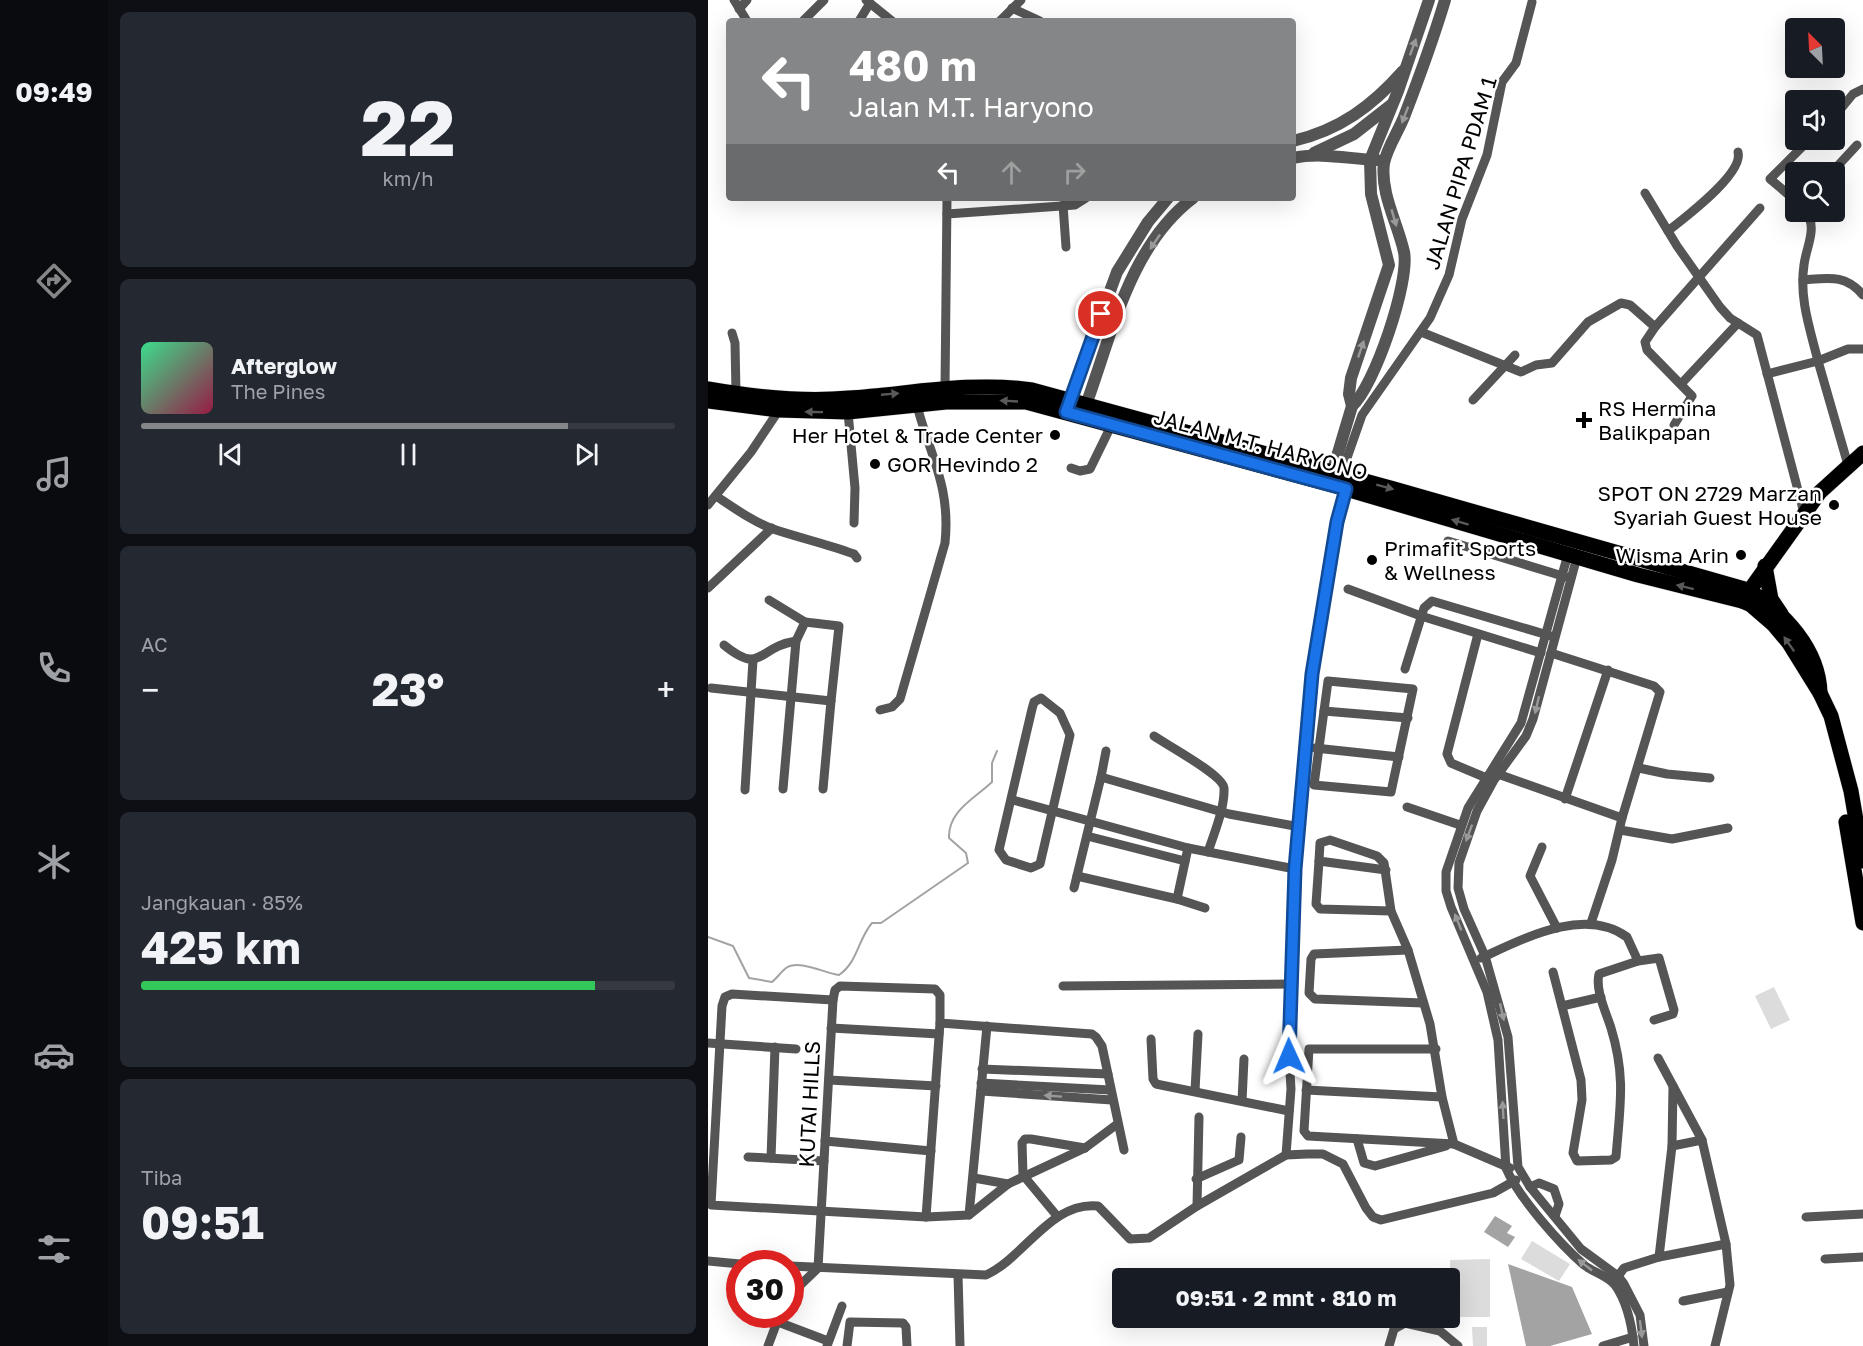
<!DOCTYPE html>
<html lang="id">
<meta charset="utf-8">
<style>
:root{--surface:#171b24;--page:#242831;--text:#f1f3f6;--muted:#9ea1a6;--line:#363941;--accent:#858687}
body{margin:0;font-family:"Golos Text",sans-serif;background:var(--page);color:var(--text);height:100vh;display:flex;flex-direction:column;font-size:22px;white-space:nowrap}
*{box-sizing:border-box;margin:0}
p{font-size:20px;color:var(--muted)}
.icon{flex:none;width:33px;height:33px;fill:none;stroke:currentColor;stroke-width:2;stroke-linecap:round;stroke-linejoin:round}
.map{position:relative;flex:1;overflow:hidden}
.panel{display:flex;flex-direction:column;gap:12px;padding:12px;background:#0d0f14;width:600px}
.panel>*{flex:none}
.hud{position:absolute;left:18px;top:18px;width:570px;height:183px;border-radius:6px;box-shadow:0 6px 24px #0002;background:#858687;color:#fff;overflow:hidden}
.needle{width:39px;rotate:336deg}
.buttons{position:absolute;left:1077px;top:18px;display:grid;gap:12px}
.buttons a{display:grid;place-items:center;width:60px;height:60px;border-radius:6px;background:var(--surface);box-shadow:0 6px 24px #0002;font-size:30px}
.speed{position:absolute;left:18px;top:1250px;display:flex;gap:12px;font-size:30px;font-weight:700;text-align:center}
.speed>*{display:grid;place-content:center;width:78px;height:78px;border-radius:50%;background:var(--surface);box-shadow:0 6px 24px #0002;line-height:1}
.speed .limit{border:9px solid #d22;background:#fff;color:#111}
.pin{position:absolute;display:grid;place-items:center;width:51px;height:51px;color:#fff;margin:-26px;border:3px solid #fff;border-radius:50%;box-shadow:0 2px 6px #0007}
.me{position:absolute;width:66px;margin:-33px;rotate:359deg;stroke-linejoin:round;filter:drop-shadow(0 0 4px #0008)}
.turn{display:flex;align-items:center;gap:21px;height:126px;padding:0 24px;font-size:27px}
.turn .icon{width:78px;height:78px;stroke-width:2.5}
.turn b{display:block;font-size:42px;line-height:51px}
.lanes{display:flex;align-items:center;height:57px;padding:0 24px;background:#0003;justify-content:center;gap:30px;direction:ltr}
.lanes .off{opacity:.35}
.big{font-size:45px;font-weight:700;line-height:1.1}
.panel .widget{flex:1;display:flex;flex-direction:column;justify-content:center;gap:9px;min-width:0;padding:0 21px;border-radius:9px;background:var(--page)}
.panel .dial{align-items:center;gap:0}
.dial b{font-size:78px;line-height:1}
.song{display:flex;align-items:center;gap:18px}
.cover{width:72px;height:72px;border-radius:9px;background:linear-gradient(135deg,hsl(150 70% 55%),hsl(340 70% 35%))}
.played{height:6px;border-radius:3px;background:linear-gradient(90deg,var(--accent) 80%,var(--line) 80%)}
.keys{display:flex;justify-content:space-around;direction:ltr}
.heat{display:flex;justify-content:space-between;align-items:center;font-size:33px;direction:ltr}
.charge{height:9px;border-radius:4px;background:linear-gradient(90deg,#34c759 85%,var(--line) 0)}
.trip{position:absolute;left:404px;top:1268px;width:348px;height:60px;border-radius:6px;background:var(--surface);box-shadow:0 6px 24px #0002;font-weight:700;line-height:60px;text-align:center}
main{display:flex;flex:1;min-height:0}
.tab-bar{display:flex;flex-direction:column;width:108px;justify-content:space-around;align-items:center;background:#090b0e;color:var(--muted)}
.tab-bar .icon{width:42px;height:42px}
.tab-bar .on{color:var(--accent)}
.tab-bar b{font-size:27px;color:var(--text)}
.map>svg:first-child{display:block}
.green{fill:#dcdcdc}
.water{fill:#a3a3a3}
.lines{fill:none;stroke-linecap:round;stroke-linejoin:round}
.stream{stroke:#a3a3a3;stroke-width:2}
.primary-casing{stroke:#dbdbdb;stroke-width:16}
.trunk-casing{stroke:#dbdbdb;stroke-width:16}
.minor{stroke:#555;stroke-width:9}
.tertiary{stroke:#555;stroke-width:12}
.primary{stroke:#000;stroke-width:15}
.trunk{stroke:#000;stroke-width:15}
.oneway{fill:#999}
.oneway2{fill:#595959}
.route-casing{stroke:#114b97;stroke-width:15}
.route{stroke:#1a73e8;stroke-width:10}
.poi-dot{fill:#000;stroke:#fff;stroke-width:2}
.labels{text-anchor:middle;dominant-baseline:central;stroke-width:5;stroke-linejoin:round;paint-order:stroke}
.street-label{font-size:21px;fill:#000;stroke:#fff}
.poi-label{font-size:21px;fill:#000;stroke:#fff;text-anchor:start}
</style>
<main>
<nav class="tab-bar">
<b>09:49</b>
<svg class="icon on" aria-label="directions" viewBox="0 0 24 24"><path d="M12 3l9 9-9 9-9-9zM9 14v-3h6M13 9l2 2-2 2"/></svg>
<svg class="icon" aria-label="music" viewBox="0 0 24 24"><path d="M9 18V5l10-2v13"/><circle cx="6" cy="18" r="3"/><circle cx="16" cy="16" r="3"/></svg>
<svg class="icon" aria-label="phone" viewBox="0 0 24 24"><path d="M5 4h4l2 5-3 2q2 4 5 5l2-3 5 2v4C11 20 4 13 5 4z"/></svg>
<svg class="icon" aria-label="climate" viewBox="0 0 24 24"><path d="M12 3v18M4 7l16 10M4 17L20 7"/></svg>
<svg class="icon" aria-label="car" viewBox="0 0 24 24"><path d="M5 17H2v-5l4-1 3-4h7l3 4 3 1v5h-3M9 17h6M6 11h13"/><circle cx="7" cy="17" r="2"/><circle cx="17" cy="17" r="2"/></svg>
<svg class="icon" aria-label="filters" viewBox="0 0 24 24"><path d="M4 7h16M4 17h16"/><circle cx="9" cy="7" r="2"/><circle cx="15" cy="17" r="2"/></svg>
</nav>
<section class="panel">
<div class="widget dial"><b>22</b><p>km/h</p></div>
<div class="widget">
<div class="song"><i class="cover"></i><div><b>Afterglow</b><p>The Pines</p></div></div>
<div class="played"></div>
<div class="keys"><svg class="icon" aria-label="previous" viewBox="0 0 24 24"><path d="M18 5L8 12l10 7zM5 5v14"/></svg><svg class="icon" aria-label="pause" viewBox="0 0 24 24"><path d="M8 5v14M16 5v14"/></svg><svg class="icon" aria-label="next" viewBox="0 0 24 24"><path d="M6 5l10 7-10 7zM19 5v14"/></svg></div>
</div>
<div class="widget"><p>AC</p>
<div class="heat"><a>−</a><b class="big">23°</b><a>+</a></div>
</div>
<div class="widget"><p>Jangkauan · 85%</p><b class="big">425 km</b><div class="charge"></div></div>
<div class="widget"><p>Tiba</p><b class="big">09:51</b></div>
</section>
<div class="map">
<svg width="1155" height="1346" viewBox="0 0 1155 1346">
<rect width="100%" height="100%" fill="#fff"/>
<g class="green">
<path d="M 1066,987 L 1082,1020 L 1063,1029 L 1047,996 Z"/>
<path d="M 824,1241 L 862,1264 L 851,1281 L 813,1259 Z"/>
<path d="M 782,1259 L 782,1317 L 743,1317 L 742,1260 Z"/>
<path d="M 764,1327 L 779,1327 L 779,1346 L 765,1346 Z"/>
</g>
<g class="water">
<path d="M 787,1216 L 804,1226 L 799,1233 L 807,1237 L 800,1247 L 776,1232 Z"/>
<path d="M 800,1264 L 864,1287 L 884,1334 L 842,1346 L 818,1346 Z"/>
</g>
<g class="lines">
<path class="stream" d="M 0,937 L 25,946 L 41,978 L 64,982 C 69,978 73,972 78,968 C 91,959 116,973 131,975 C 150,962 150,939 164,923 L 173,923 L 260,863 L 258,853 L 241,838 C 240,811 266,799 284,782 L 284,763 L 289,751"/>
<defs>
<g id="primary">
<path d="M 1040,590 C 1076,612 1111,649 1112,693"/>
<path d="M 1034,601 L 1043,605 L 1065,624 L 1081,643 L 1112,693 L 1123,716 L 1143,791 L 1155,861"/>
<path d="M 1138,822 L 1155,923"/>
</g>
<g id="trunk">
<path d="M 0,389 C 46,397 95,402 141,398 C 201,394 264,381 324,390 L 686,489 L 1040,590"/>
<path d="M 0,401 L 71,410 L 140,412 L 238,402 L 318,402 L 628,486 L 930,575 L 1034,601 L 1112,492 L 1155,453"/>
<path d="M 1057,566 L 1063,599 L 1073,614"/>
</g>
</defs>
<use href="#primary" class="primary-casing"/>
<use href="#trunk" class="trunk-casing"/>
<g class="minor">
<path d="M 26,0 L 39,21"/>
<path d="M 158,0 L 184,21"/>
<path d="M 304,8 L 332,21"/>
<path d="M 31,9 L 39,0"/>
<path d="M 95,21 L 116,0"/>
<path d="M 151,21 L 162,3"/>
<path d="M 292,21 L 313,0"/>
<path d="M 1126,117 L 1145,94 L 1155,89"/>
<path d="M 1124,172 L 1149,145"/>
<path d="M 937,193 L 969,246 L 1012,307 L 1022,318 L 1049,335 L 1096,513"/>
<path d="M 1088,201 L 1062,179 L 1101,140"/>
<path d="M 355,205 L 358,247"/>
<path d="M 1098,212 C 1110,228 1098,247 1096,265 C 1091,298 1102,329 1110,361 L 1140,349 L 1155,349"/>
<path d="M 239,214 L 367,205 L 378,198"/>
<path d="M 960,231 C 976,218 1036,174 1030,152"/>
<path d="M 1095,280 C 1121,278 1137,274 1155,295"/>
<path d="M 713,332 L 813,372 L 828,365 L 844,363 L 880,322 L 913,303 L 922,305 L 947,327"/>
<path d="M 24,333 L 27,343 L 28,393"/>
<path d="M 1059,374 L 1110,361 L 1140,465"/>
<path d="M 973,384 L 1030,323"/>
<path d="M 237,389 L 239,198"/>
<path d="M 765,400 L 807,355"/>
<path d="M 140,412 L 147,488 L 146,523"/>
<path d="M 966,425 L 984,396 L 939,350 L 937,342 L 947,327 L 1052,208"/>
<path d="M 363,468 L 372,471 L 382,469 L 404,424"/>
<path d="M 633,475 L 654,415 L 722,318 L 741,275 L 754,219 L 779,155 L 794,82 L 808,63 L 824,2"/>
<path d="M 8,496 C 26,508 44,521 65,529 C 92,538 119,544 146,554 L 149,558"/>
<path d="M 0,505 L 43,452 L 71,410"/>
<path d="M 740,541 L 858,577"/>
<path d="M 860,554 L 813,723 L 760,808 L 738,872 L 738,891 L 743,907 L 779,992 L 790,1040 L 798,1168 C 810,1197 852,1244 876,1265 C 885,1272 900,1276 907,1285 C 919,1302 924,1326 926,1346"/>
<path d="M 869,557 L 825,719 L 818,736 L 786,780 L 769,811 L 751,863 L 750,888 L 756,909 L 777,956 L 800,1037 L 810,1167 L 822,1187 L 873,1249 L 910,1276 L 916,1284 L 932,1315 L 936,1346"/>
<path d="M 0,588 L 64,528"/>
<path d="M 640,589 L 713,616 L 833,653"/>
<path d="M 61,600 L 97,622"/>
<path d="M 770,634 L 739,754 L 743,763 L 781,779"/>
<path d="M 16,645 C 54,676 49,647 88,641"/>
<path d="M 843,653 L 946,686 L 952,692 L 914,818 L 904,860 L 883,923"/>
<path d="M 697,669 L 716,608 L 724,601 L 843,636"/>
<path d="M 620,681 L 705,689 L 683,792 L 606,785 Z"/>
<path d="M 3,688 L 123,701 L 131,626 L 97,622 L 88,641 L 75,789"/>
<path d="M 333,698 L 352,713 L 362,735 L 332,864 L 323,868 L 298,860 L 291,850 L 324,709 L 326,702 Z"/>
<path d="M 172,710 L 184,707 L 192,699 L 237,543 C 243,485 221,454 208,402"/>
<path d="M 616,711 L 700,718"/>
<path d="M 446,736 C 459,745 515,775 516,788 C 517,808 506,833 500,852"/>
<path d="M 607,748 L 691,757"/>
<path d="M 931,768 L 959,774 L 1002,778"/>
<path d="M 787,773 L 914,818"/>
<path d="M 393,777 L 398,751"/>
<path d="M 115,789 L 123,701"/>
<path d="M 37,790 L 45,660"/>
<path d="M 857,799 L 900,670"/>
<path d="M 305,800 L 480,848 L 587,869"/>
<path d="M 699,807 L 752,825"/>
<path d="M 912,830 L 964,839 L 1020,828"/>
<path d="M 379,836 L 477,861"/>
<path d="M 834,847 L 822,876 L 849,928"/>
<path d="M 611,861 L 608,904 L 612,909 L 683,911"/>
<path d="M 678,870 L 611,861 L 612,843 L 622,840 L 669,856 L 676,863 L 683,911 L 700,950 L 722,1024 L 734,1097 L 746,1144 L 802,1168"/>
<path d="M 369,876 L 469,899 L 480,848"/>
<path d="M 366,888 L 393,777 L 521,814 L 592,827"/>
<path d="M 469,899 L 497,908"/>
<path d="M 700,950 L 606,954 L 603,959 L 601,993 L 607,999 L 715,1003"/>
<path d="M 773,958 C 815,939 876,906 919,937 L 930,961"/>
<path d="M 845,972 L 873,1080 L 874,1100 L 865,1153 L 869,1161 L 903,1160 L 908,1157 C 912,1106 918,1077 903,1028 C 898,1012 887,990 891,974 L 930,961 L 951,958 L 966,1010 L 965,1014 L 946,1020"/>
<path d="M 355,986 L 583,984"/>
<path d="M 854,1006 L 893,997"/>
<path d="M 123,1028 L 231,1034"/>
<path d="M 443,1039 L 445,1079 L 448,1084 L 581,1111"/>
<path d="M 0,1043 L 88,1049"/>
<path d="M 728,1049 L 601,1049 L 596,1131 L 600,1136 L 746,1144"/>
<path d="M 950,1058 L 994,1140 L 1018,1244 L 1022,1285 L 1007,1346"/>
<path d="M 274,1069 L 400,1074"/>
<path d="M 121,1080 L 228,1086"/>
<path d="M 273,1083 L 402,1090"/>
<path d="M 598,1090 L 734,1097"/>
<path d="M 273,1091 L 404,1100"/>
<path d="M 487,1091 L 490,1034"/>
<path d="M 534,1101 L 536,1059"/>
<path d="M 408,1125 L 377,1148 L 300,1184 L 261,1215 L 218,1217 L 3,1205 L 14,1006 L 17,997 L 24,994 L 125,1000 L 127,990 L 132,986 L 227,989 L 232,995 L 232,1023 L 384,1034 L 388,1037 L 394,1046 L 416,1150"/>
<path d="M 649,1139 L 656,1163 L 667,1166 L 738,1146"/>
<path d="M 117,1141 L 223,1151"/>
<path d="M 964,1146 L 994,1140"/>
<path d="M 578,1155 L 583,1089 L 580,1040 L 587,923 L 587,869 L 604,674 L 629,522 L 638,489"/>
<path d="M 40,1157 L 116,1161"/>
<path d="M 63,1158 L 67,1047"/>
<path d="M 266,1178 L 300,1184"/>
<path d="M 488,1179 L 531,1160 L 533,1137"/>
<path d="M 822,1187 L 831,1183 L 846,1189 L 851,1204 L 847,1216"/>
<path d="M 489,1206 L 491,1117"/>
<path d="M 261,1215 L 279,1026"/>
<path d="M 349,1216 L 315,1175 L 314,1143 L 317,1139 L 323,1139 L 377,1148"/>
<path d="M 218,1217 L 232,1023"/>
<path d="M 1098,1217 L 1155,1214"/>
<path d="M 951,1257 L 964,1146 L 965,1086"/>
<path d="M 1117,1259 L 1155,1257"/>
<path d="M 0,1261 L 32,1264"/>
<path d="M 82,1266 L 278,1275 C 317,1257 343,1201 390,1206 L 422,1239 L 441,1238 L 489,1206 L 578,1155 L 599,1154 L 615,1154 L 635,1164 L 658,1208 L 665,1217 L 673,1220 L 785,1193 L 808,1180"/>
<path d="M 250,1275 L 252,1346"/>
<path d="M 908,1279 L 916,1268 L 951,1257 L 1018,1244"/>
<path d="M 82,1295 L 110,1268 L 125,1000"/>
<path d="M 975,1301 L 1020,1292"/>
<path d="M 70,1322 L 120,1341"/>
<path d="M 60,1346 L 72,1314"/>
<path d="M 119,1346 L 134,1306"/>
<path d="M 139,1346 L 142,1322 L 195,1323 L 198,1327 L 199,1346"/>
<path d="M 681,1346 L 686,1329 L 697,1323 L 732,1331 L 750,1346"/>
<path d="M 895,1346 L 925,1337"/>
</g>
<g class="tertiary">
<path d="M 585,141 C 632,130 664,106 695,71"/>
<path d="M 606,153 L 646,134 L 683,105"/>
<path d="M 585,158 C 613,152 641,159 669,160"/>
<path d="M 644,406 C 666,387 702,282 696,252 C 690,224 672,193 676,163 C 679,148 690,132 696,117 C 711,78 725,40 737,0"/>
<path d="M 359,408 L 409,272 L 440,222 L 460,198"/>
<path d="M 375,413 C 403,340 419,248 485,198"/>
<path d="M 624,473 L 644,406 L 641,394 L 643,378 L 681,265 L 663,194 L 662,160 L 690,91 L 721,0"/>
</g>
<use href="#primary" class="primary"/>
<use href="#trunk" class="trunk"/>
</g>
<defs><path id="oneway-solid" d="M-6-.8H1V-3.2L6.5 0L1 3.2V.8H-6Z" transform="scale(1.5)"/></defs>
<g class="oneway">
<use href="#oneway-solid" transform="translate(705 47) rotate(-70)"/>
<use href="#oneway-solid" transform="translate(697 115) rotate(111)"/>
<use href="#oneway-solid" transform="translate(686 218) rotate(74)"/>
<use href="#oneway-solid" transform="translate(447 242) rotate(124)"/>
<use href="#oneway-solid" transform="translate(653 349) rotate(-71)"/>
<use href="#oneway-solid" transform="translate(829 705) rotate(103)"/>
<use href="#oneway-solid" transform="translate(761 833) rotate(110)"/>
<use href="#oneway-solid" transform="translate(750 922) rotate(-112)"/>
<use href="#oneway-solid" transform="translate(794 1012) rotate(77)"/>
<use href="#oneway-solid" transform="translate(345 1096) rotate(-176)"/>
<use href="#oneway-solid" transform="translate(795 1110) rotate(-93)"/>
<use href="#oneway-solid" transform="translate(877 1265) rotate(-142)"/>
<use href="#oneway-solid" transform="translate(933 1329) rotate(83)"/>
</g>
<g class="oneway2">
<use href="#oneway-solid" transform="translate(182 394) rotate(-5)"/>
<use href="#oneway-solid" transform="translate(301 401) rotate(-177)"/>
<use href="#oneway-solid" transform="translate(106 412) rotate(-179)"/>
<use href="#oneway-solid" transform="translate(677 487) rotate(15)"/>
<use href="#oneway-solid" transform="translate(752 522) rotate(-163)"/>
<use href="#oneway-solid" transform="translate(977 587) rotate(-166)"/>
<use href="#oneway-solid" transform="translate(1081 644) rotate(-125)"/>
</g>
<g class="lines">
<defs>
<path id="route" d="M 393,314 L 358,412 L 638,489 L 629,522 L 604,674 L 587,869 L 581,1056"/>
</defs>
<use href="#route" class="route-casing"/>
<use href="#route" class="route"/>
</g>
<g class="poi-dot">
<path d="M873 411h6v6h6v6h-6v6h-6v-6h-6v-6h6z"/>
<circle cx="347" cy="435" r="6"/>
<circle cx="167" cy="464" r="6"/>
<circle cx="1126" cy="505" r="6"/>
<circle cx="1033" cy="555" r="6"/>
<circle cx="664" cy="560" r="6"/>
</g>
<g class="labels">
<g class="street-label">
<text transform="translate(752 173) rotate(-73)">JALAN PIPA PDAM 1</text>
<text transform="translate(553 444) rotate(15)">JALAN M.T. HARYONO</text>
<text transform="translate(101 1104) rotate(-87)">KUTAI HILLS</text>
</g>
<g class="poi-label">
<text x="890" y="408">RS Hermina<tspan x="890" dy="24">Balikpapan</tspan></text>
<text x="335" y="435" text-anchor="end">Her Hotel &amp; Trade Center</text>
<text x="179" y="464">GOR Hevindo 2</text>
<text x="1114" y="493" text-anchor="end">SPOT ON 2729 Marzan<tspan x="1114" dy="24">Syariah Guest House</tspan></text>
<text x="676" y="548">Primafit Sports<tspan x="676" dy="24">&amp; Wellness</tspan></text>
<text x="1021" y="555" text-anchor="end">Wisma Arin</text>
</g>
</g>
</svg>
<div class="buttons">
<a><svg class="needle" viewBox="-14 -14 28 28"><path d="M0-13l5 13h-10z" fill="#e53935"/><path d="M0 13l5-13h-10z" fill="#9ea1a6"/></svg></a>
<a><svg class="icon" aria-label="sound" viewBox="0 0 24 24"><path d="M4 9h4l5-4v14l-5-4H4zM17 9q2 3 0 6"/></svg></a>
<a><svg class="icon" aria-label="search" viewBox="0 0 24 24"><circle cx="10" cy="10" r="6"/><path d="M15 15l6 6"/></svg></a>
</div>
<div class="speed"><div class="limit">30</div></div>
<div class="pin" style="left:393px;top:314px;background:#d93025"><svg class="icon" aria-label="arrive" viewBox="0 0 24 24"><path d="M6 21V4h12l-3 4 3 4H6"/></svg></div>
<svg class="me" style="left:581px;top:1056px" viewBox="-20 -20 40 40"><path d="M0-17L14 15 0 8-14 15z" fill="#1a73e8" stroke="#fff" stroke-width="4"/></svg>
<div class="trip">09:51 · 2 mnt · 810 m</div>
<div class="hud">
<div class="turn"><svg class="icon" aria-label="left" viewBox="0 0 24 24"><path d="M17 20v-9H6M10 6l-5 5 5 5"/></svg><div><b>480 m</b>Jalan M.T. Haryono</div></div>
<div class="lanes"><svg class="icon" aria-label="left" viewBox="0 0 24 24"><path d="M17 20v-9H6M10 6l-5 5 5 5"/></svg><svg class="icon off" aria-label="ahead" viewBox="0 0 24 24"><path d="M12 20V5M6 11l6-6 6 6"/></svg><svg class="icon off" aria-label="right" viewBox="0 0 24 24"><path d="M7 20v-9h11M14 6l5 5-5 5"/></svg></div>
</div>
</div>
</main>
